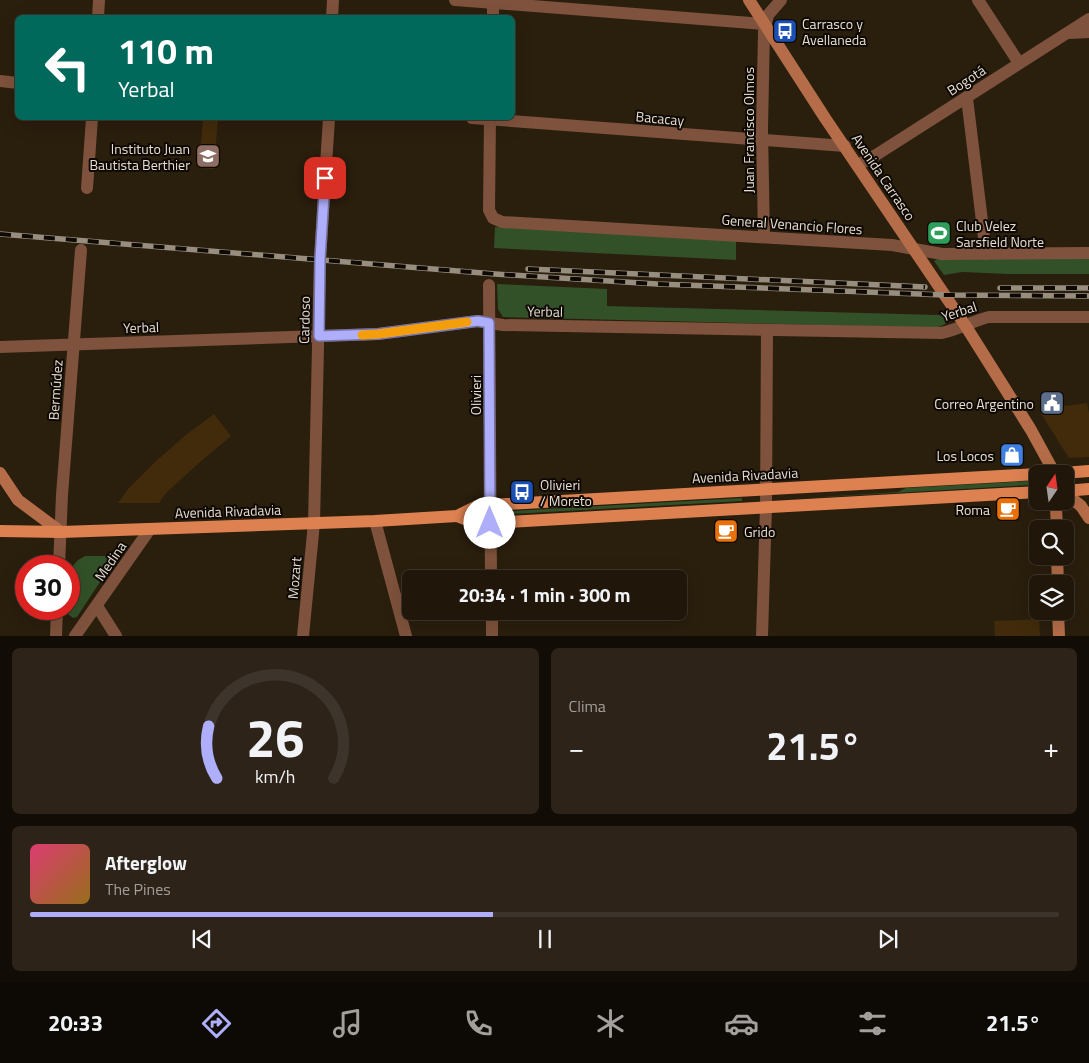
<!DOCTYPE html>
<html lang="es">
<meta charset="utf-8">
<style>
:root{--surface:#20160a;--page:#2d2318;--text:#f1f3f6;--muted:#a29f9c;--line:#3d352b;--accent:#afaefa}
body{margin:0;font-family:"Titillium Web",sans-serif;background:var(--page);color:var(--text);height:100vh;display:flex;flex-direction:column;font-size:19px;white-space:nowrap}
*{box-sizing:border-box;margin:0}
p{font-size:16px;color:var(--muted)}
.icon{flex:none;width:28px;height:28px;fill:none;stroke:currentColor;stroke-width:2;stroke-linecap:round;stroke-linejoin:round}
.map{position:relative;height:636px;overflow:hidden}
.sheet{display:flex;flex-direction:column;gap:12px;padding:12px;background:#120c06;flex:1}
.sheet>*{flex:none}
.banner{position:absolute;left:15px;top:15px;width:500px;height:105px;border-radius:8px;box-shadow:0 5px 20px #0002,0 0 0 1px var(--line);background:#00695c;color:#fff;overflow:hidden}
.needle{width:32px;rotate:13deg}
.fabs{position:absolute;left:1029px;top:465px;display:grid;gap:10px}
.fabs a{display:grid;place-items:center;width:45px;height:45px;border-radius:8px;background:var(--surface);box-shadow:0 5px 20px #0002,0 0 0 1px var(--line);font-size:25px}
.speed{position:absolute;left:15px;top:555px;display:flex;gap:10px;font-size:25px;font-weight:700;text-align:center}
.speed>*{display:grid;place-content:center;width:65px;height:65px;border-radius:50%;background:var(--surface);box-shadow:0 5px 20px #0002,0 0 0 1px var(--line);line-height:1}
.speed .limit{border:8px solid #d22;background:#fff;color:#111}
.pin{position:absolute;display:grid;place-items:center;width:42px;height:42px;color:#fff;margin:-21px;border-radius:10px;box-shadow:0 2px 8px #0006}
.me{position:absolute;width:55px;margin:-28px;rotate:0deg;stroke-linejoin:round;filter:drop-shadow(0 0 4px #0008)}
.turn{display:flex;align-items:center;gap:18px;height:105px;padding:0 20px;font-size:22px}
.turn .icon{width:65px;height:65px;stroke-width:2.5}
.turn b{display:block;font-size:35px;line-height:42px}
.big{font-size:38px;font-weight:700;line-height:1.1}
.sheet .tile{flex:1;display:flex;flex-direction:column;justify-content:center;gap:8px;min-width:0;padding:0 18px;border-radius:8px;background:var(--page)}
.sheet .dial{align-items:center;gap:0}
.dial svg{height:130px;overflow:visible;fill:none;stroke:var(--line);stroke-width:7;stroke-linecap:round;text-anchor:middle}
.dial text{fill:var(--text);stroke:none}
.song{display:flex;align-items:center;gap:15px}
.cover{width:60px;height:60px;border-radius:8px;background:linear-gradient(135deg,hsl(340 70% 55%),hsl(40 70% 35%))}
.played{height:5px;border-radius:2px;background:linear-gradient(90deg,var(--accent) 45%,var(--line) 45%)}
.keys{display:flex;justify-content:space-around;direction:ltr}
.heat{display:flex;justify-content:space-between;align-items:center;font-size:28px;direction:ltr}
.sheet .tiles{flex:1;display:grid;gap:12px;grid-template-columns:1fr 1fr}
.tile:last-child{grid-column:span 2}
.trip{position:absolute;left:402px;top:570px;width:285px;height:50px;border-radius:8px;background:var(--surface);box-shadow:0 5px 20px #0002,0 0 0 1px var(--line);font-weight:700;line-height:50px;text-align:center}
.dock{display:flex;height:80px;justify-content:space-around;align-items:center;background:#0d0904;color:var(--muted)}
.dock .icon{width:35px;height:35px}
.dock .active{color:var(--accent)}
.dock b{font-size:22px;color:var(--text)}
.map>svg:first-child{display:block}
.green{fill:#325128}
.building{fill:#412b0b}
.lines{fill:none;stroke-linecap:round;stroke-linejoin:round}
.street{stroke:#7e523c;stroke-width:12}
.secondary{stroke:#b46d48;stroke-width:12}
.primary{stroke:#dd8151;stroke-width:12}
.rail-casing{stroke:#978e80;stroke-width:5.5}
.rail{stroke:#0f0904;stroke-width:4;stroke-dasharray:11;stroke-linecap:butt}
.route-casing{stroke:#7271a2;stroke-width:12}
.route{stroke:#afaefa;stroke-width:9}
.slow{stroke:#f59e0b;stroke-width:9}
.labels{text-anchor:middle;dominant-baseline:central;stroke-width:4;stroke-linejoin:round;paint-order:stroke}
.poi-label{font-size:14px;fill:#e6ded3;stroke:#0f0904;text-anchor:start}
.street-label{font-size:14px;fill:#e6ded3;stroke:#0f0904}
</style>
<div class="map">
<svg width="1089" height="636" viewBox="0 0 1089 636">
<rect width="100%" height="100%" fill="#2a1e0d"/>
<g class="green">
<path d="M 495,227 L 736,241 L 736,260 L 494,248 Z"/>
<path d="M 1089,258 L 1089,274 L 1008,274 L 962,272 L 944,275 L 934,261 L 938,259 Z"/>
<path d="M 497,284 L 607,289 L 607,306 L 939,315 L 946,313 L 947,319 L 945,324 L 937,328 L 503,317 L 498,309 Z"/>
<path d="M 1029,481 L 1029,485 L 791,499 L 898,492 L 906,488 Z"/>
<path d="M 742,498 L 742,501 L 512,514 L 512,511 Z"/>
<path d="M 85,556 L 114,556 L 115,559 L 77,617 L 73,618 L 68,614 L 71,568 L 78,560 Z"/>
</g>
<g class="building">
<path d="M 203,118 L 218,118 L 214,169 L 199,168 Z"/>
<path d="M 1087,403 L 1089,413 L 1089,457 L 1069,458 L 1040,412 L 1064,404 L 1065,406 Z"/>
<path d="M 214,414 L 231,436 L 200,462 L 165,494 L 159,503 L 118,503 L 129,488 L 155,462 L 187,434 Z"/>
<path d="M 1039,619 L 1040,636 L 995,636 L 994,621 Z"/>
</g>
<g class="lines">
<g class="street">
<path d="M 455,0 L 765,24"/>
<path d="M 978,0 L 1019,63"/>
<path d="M 98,18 L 99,0"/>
<path d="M 332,18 L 333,0"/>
<path d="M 493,18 L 493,0"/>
<path d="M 1069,33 L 1089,32"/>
<path d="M 0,81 L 18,83"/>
<path d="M 967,98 L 986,254"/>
<path d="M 472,118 L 845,146"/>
<path d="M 490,118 L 489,210 L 493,218 L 502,222 L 892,245 L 942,254 L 1089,253"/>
<path d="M 858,165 L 876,155 L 1089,19"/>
<path d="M 87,188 L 92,118"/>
<path d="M 764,237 L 762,129 L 764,31 L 768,15 L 781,0"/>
<path d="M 489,285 L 491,579"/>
<path d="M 0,347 L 378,334 L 477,321 L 503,325 L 941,333 C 958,330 972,321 989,317 L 1089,317"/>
<path d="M 375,521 L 406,636"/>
<path d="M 59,566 L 62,495 L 81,250"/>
<path d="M 97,606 L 116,636"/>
<path d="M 492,611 L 492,636"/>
<path d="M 56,636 L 57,609"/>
<path d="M 75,636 L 150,529"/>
<path d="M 303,636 L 314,523 L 320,259 L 329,118"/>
<path d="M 762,636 L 766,507 L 767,330"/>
</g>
<g class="secondary">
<path d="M 749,0 L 825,118 L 965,325 L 1031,430 L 1055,474"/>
<path d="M 0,473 L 18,500 L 61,532"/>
<path d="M 1065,493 L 1081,506 L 1089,518"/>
<path d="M 1057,529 L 1056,508 L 1059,501"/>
<path d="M 1057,556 L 1058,584"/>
<path d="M 1058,611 L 1059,636"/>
</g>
<g class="primary">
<path d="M 1050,474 L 1089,471"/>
<path d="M 1065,491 L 1089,489"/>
<path d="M 457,516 L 474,523 L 490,523 L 1038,492"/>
<path d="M 0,531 L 61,532 L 375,521 L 457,516 L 475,507 L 490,505 L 1038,474"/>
</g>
<defs>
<g id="rail">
<path d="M 0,234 L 495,274 L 657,284 L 945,295 L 1089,296"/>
<path d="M 528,269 L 925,287"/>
<path d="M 1000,288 L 1089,288"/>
</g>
</defs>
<use href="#rail" class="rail-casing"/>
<use href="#rail" class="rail"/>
</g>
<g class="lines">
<defs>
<path id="route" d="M 325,178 L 320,260 L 319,336 L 378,334 L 478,321 L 489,323 L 490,523"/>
</defs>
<use href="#route" class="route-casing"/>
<use href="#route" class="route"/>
<path class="slow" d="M 362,335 L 378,334 L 467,322"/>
</g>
<defs>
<symbol id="bus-square" viewBox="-11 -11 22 22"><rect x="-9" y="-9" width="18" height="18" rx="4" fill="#1a4fb4" stroke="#0f0904"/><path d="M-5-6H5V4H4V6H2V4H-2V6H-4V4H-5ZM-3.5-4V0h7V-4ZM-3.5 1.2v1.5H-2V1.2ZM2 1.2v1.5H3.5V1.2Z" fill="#fff"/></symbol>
<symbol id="school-square" viewBox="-11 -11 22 22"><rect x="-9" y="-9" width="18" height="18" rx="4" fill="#8d6e63" stroke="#0f0904"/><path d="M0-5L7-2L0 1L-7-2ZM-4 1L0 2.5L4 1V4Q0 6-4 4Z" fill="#fff"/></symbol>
<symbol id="stadium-square" viewBox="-11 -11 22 22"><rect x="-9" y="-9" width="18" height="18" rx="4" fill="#2e9e5b" stroke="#0f0904"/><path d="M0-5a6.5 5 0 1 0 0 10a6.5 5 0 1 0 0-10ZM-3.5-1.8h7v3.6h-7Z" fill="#fff"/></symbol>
<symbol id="civic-square" viewBox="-11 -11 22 22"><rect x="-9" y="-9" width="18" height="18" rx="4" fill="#5c6f8a" stroke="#0f0904"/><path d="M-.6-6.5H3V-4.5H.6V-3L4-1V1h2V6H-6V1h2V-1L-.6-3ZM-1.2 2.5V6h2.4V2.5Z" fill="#fff"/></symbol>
<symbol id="shop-square" viewBox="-11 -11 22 22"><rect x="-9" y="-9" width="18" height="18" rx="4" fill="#3f7fe0" stroke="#0f0904"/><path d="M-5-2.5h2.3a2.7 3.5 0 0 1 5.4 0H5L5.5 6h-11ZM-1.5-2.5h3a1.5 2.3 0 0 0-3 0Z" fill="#fff"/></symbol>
<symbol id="cafe-square" viewBox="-11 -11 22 22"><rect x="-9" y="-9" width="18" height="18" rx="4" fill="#e8710a" stroke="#0f0904"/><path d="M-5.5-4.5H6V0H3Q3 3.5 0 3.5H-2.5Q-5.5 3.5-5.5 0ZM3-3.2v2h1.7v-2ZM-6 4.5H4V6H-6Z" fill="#fff"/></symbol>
</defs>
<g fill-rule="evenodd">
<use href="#bus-square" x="771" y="17" width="28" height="28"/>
<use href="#school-square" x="194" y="142" width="28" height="28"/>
<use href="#stadium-square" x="925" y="219" width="28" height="28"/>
<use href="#civic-square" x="1038" y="389" width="28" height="28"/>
<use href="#shop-square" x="998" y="441" width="28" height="28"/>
<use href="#bus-square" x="508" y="478" width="28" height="28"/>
<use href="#cafe-square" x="994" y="495" width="28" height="28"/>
<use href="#cafe-square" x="712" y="517" width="28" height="28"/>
</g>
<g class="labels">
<g class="poi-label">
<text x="802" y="23">Carrasco y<tspan x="802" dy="16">Avellaneda</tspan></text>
<text x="190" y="148" text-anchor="end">Instituto Juan<tspan x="190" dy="16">Bautista Berthier</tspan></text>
<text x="956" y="225">Club Velez<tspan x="956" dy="16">Sarsfield Norte</tspan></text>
<text x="1034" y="403" text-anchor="end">Correo Argentino</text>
<text x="994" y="455" text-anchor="end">Los Locos</text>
<text x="540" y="484">Olivieri<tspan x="540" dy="16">/ Moreto</tspan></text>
<text x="990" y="509" text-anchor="end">Roma</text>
<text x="744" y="531">Grido</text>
</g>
<g class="street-label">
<text transform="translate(966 80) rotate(-33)">Bogotá</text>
<text transform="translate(660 118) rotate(5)">Bacacay</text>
<text transform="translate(748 130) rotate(-90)">Juan Francisco Olmos</text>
<text transform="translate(884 177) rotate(56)">Avenida Carrasco</text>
<text transform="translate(792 224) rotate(4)">General Venancio Flores</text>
<text transform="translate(545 311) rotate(1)">Yerbal</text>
<text transform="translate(959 311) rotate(-18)">Yerbal</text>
<text transform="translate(304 320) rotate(-89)">Cardoso</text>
<text transform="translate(141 327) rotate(-2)">Yerbal</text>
<text transform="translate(55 390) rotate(-86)">Bermúdez</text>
<text transform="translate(475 395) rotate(-90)">Olivieri</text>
<text transform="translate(745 475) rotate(-3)">Avenida Rivadavia</text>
<text transform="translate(228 511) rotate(-2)">Avenida Rivadavia</text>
<text transform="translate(110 561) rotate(-56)">Medina</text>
<text transform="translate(294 578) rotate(-85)">Mozart</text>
</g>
</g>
</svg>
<div class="fabs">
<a><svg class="needle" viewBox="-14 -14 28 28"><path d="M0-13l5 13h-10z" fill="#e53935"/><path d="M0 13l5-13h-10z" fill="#a29f9c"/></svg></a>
<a><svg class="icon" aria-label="search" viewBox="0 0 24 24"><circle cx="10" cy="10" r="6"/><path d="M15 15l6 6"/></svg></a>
<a><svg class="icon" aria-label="layers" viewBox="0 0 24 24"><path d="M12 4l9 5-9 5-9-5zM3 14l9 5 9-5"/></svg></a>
</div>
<div class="speed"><div class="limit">30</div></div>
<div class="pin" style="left:325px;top:178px;background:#d93025"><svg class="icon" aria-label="arrive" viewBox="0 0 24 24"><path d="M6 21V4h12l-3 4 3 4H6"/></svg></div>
<svg class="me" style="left:490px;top:523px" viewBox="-20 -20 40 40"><circle r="19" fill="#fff"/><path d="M0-13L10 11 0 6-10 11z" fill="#afaefa"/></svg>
<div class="trip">20:34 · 1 min · 300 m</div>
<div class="banner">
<div class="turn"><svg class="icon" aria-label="left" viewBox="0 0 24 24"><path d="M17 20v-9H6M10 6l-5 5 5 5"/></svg><div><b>110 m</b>Yerbal</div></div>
</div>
</div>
<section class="sheet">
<div class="tiles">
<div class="tile dial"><svg viewBox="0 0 100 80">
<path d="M14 69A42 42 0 1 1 86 69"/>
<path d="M14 69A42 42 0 0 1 9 37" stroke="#afaefa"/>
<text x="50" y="56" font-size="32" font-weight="700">26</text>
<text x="50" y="72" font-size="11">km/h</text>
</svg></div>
<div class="tile"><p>Clima</p>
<div class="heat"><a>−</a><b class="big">21.5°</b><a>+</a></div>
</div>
<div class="tile">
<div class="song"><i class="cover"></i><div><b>Afterglow</b><p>The Pines</p></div></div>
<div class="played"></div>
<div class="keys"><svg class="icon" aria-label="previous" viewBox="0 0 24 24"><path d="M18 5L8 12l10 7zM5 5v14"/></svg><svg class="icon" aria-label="pause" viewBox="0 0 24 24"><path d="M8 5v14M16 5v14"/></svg><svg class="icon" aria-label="next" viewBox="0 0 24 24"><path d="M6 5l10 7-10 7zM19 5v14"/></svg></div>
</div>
</div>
</section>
<nav class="dock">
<b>20:33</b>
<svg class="icon active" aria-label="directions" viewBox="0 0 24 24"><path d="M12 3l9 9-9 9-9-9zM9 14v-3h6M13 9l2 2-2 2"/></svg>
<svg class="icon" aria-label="music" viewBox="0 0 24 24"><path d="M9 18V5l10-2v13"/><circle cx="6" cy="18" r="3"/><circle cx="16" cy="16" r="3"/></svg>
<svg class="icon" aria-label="phone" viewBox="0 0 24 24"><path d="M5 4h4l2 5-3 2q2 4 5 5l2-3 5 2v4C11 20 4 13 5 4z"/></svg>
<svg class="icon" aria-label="climate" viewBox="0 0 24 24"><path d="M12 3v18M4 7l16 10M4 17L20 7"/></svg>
<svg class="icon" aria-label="car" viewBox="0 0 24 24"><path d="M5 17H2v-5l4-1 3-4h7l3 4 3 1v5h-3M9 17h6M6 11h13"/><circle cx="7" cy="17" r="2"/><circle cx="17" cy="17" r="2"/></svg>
<svg class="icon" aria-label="filters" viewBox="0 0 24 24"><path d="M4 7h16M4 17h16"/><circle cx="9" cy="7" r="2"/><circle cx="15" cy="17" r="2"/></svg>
<b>21.5°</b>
</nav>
